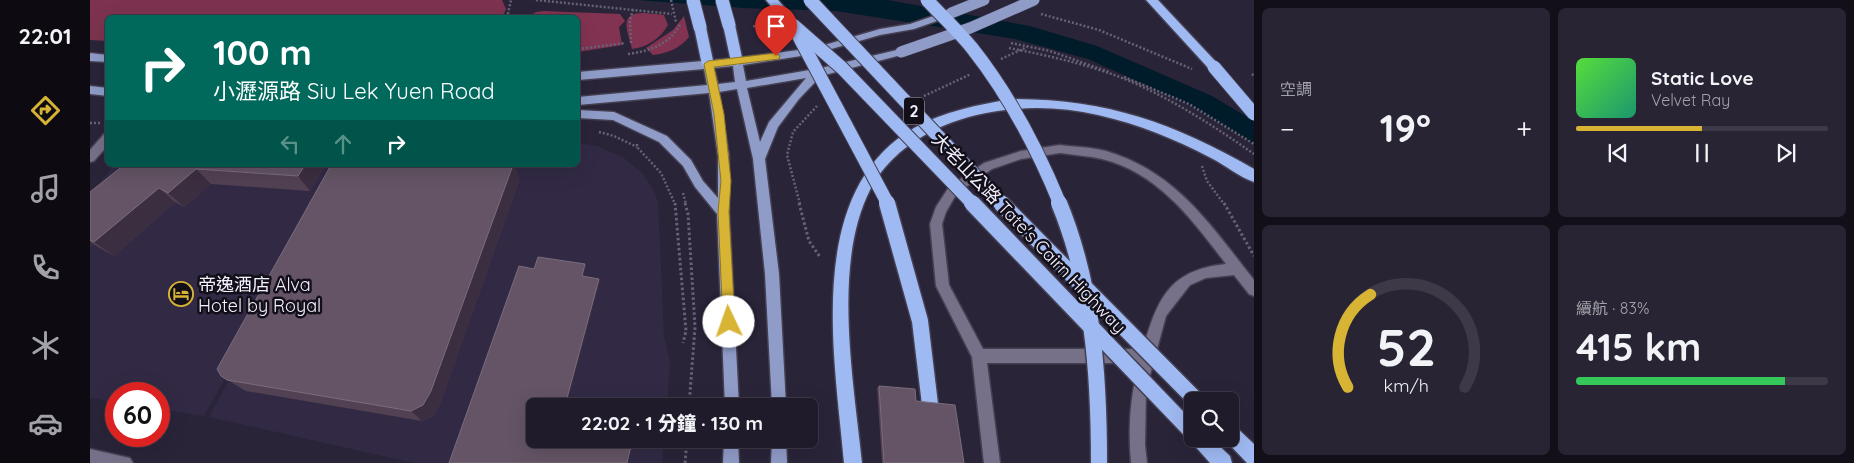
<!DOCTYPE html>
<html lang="zh-TW">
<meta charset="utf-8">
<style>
:root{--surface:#201b2b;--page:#282433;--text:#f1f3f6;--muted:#a2a1a9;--line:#3d3947;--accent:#d8b434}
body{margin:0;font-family:Quicksand,"Noto Sans TC",sans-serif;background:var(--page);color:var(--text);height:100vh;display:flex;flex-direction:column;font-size:19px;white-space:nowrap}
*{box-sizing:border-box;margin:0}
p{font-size:16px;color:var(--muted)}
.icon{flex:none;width:28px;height:28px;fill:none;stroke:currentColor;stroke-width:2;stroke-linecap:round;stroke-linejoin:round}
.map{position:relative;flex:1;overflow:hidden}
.drawer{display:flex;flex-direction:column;gap:8px;padding:8px;background:#120f18;width:600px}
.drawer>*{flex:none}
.banner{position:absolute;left:15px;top:15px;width:475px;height:152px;border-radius:8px;box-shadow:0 5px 20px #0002,0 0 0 1px var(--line);background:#00695c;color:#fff;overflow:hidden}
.tools{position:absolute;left:1094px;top:392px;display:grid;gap:10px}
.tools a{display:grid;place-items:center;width:55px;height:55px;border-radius:8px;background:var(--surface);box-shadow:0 5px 20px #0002,0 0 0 1px var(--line);font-size:25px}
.speed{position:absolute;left:15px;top:382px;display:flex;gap:10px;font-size:25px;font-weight:700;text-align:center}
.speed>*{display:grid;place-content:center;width:65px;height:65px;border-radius:50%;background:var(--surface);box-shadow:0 5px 20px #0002,0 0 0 1px var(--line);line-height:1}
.speed .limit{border:8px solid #d22;background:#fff;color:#111}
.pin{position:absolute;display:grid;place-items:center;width:42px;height:42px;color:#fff;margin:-51px -21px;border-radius:50% 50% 50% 0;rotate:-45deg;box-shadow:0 0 5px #0007}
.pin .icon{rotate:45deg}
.me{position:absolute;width:55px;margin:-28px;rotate:357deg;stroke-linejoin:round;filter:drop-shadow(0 0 4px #0008)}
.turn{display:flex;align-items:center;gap:18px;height:105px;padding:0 25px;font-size:22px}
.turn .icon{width:65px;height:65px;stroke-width:2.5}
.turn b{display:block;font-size:35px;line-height:42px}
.lanes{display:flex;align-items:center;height:48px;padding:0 25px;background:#0003;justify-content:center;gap:25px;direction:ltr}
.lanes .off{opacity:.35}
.big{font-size:38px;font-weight:800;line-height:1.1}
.drawer .tile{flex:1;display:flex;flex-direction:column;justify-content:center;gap:8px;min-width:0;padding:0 18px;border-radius:8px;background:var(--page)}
.drawer .dial{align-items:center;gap:0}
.dial svg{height:130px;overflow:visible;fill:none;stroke:var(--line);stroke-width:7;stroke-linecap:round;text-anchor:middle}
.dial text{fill:var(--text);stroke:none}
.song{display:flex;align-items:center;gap:15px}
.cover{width:60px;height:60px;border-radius:8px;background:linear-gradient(135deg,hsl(110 70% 55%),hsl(160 70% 35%))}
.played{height:5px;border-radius:2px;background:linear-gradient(90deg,var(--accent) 50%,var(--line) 50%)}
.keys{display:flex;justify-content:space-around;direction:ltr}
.heat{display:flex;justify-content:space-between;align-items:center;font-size:28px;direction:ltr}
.charge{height:8px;border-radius:4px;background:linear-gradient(90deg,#34c759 83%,var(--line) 0)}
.drawer .tiles{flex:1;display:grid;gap:8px;grid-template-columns:repeat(2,1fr)}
.trip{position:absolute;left:436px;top:398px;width:292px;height:50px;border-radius:8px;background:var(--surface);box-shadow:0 5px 20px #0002,0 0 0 1px var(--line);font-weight:800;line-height:50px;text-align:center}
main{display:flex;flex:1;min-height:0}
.tab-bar{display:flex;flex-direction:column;width:90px;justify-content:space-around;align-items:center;background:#0d0b11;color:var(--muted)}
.tab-bar .icon{width:35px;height:35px}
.tab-bar .active{color:var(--accent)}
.tab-bar b{font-size:22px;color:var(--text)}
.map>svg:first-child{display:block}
.built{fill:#322a45}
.green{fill:#7d334f}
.forest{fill:#823351}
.water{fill:#001c2b}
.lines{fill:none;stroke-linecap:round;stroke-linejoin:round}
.minor-casing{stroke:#443f51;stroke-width:3}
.major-casing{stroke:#443f51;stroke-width:3}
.highway-casing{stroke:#443f51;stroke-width:3}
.path-far1{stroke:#676275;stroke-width:2.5;stroke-dasharray:2 2;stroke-linecap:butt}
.path{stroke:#676275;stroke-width:3;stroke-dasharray:2.5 2.5;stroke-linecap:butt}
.minor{fill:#767089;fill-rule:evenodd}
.major{fill:#8f9cc8;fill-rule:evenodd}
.highway{fill:#9fb9f2;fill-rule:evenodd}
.major-bridge-casing{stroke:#443f51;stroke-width:12;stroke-linecap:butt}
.highway-bridge-far1-casing{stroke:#443f51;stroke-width:15;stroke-linecap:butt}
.highway-bridge-casing{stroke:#443f51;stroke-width:19;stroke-linecap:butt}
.path-bridge{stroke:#676275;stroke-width:2.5;stroke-dasharray:2 2;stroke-linecap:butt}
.major-bridge{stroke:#8f9cc8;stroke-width:11}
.highway-bridge-far1{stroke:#9fb9f2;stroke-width:13}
.highway-bridge{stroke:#9fb9f2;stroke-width:16}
.wall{fill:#524152}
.shaded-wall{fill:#3b2e40}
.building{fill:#645465;stroke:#7a6d7d}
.route{fill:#d8b434;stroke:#8c7522}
.labels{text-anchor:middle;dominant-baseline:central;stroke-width:5;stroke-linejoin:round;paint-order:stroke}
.shield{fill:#120f19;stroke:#b0adba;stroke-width:1}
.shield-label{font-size:16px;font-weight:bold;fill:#f4f1ff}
.street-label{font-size:18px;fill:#f4f1ff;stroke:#120f19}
.poi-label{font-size:18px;fill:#f4f1ff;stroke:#120f19;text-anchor:start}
</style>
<main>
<nav class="tab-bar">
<b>22:01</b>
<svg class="icon active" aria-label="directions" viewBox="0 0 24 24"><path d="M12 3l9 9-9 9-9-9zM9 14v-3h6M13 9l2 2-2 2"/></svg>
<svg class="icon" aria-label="music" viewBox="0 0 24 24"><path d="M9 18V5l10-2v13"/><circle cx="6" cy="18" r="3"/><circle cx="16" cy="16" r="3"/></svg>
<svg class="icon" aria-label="phone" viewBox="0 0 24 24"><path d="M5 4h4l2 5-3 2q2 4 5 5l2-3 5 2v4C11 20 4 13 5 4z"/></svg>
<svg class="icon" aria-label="climate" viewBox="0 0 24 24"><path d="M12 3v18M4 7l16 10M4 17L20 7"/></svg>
<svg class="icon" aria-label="car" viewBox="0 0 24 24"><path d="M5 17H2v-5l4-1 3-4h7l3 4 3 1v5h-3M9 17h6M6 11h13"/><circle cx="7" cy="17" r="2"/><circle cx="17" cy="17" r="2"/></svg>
</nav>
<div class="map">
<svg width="1164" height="463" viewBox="0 0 1164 463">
<rect width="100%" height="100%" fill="#2a2439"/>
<g class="built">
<path d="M 488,143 L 507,146 L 534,158 L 553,174 L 565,193 L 568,203 L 574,337 L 580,361 L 577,406 L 445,406 L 445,439 L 574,439 L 572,463 L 324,463 L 119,417 L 256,165 L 488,165 Z"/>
<path d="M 24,165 L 255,165 L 114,416 L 69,409 L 69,394 L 26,394 L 26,402 L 0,398 L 0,195 Z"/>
</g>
<path class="green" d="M 0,0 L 412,0 L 416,9 L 412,18 L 18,18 L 17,41 L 0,40 Z"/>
<g class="forest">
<path d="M 454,11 L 530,14 L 535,21 L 529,27 L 532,45 L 488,52 L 488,18 L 438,17 L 446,12 Z"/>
<path d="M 555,13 L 574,15 L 578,25 C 570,39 557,47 542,49 C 538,31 527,12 555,13 Z"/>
<path d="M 594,16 L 599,37 C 589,49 578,53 563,55 L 556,48 L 583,30 Z"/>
</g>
<path class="water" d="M 547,0 L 798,0 L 940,26 L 1007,46 L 1122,96 L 1164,121 L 1164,144 L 1100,105 L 998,59 L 925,39 L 746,11 L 653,8 Z"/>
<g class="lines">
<defs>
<g id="minor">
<path d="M 18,133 L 18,145 L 4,161 L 0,162 L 0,150 L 14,134 Z"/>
<path d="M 970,145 C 985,147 1001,147 1016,151 C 1087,172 1121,226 1164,280 L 1164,296 L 1159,294 L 1144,275 L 1116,278 L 1100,285 L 1076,316 L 1056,390 L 1055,445 L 1057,463 L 1041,463 C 1038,430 1040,396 1049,364 L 1045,363 L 897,363 L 910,463 L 894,463 L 882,357 L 846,286 L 840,224 L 846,207 L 859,187 L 894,163 L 931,151 ZM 970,153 C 984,155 999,156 1012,159 C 1069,173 1103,221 1136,264 C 1077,270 1067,301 1052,352 L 1045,349 L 893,349 L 859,285 L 852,224 L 856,212 L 867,193 L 902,169 L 931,159 Z"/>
<path d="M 0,449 L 40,458 L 43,463 L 0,463 Z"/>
</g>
<g id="major">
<path d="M 861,10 L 866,13 L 864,15 L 824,29 L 790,35 L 724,54 L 653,65 L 656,81 L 731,68 L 811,49 L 816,52 L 815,54 L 731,76 L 709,99 L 688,127 L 675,159 L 689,274 L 696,406 L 682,406 L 675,274 L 663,159 L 647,89 L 629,92 L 639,156 L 639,212 L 649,406 L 635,406 L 627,214 L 605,187 L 593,166 L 569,142 L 523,120 L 488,118 L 488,110 L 524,112 L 577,136 L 601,160 L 613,181 L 628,198 L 628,156 L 619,93 L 488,105 L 488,97 L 617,85 L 614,69 L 488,80 L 488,72 L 647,58 L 724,48 L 790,29 L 820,24 ZM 643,66 L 645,82 L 628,84 L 624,68 ZM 716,78 L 679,122 L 670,142 L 657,88 Z"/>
<path d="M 0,53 L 18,55 L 18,62 L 0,61 Z"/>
<path d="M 0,86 L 18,88 L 18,96 L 0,94 Z"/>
<path d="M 634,439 L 648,439 L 649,463 L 633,463 Z"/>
<path d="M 682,439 L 696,439 L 697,463 L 681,463 Z"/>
</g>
<g id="highway">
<path d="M 676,0 L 688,0 L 707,22 L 707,28 L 699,28 Z"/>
<path d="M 1056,0 L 1068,0 L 1128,64 L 1130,67 L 1128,70 L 1120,70 Z"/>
<path d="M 639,21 L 645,25 L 653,62 L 647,66 L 641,62 L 633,25 Z"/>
<path d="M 610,23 L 616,27 L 624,65 L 618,69 L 612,65 L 604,27 Z"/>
<path d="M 921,99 C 1016,99 1082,122 1164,169 L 1164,182 C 1149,177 1135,165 1121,158 C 1085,139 1048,124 1008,115 C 961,104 908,106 863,122 C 828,135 797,157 780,190 C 742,265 764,383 772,463 L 754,463 C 745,358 713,192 824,128 C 854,111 888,105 921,99 Z"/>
<path d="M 1140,424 L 1146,427 L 1164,444 L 1164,463 L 1157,463 L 1134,439 L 1140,439 Z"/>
<path d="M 1102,435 L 1102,439 L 1122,439 L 1140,456 L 1142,463 L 1120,463 L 1104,445 L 1101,439 Z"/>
</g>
</defs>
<use href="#minor" class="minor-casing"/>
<use href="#major" class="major-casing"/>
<use href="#highway" class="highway-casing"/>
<g class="path-far1">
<path d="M 446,0 L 582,14"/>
<path d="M 951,14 L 1009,30 L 1102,69"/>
<path d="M 417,18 L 421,0"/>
<path d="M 663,26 L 685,29"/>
<path d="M 541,43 L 540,21 L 543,9"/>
<path d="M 921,43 L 960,51 L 1019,72"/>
<path d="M 919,48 C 955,55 992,63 1027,76 C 1076,95 1121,124 1164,154"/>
<path d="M 488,49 L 535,43"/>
<path d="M 538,54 C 560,51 578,45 590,25"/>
<path d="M 911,59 L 937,47"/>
<path d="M 1162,74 L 1164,76"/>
<path d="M 1034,77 L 1099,104 L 1164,144"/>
<path d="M 834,96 L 881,74"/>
<path d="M 0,123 L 12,123"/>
<path d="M 509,132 L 524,136 L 547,147"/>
<path d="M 547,144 L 547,147 L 571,173 L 585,204"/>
<path d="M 1112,166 L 1117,181 L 1134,204"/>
<path d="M 593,193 L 596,204"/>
<path d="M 710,204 L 697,155 L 703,132 L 727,106"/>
</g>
<g class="path">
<path d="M 585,203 L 596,331 L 593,343"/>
<path d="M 595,203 L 598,214 L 605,327 L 599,406"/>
<path d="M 709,203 L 719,241 L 730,257"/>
<path d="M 1134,203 L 1164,256"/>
<path d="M 595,463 L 597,439"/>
</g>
<use href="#minor" class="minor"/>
<use href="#major" class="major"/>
<use href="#highway" class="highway"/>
<defs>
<g id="major-bridge">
<path d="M 861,13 L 894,0"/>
<path d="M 811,52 L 880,28 L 944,0"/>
</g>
<g id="highway-bridge-far1">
<path d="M 603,0 L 610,27"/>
<path d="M 632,0 L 639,25"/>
<path d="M 720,0 L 912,204"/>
<path d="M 837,0 C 852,16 868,31 882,48 C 920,96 947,148 970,204"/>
<path d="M 703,25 L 752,68 L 883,204"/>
<path d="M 708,35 L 798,204"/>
<path d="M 1124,67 L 1164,114"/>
</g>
<g id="highway-bridge">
<path d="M 797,203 L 830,321 L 847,463"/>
<path d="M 882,203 L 1102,432"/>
<path d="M 911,203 L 1107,401"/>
<path d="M 969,203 C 1003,285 1009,375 1009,463"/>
</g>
</defs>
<use href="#major-bridge" class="major-bridge-casing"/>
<use href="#highway-bridge-far1" class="highway-bridge-far1-casing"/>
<use href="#highway-bridge" class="highway-bridge-casing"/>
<path class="path-bridge" d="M 581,0 L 586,22"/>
<use href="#major-bridge" class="major-bridge"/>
<use href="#highway-bridge-far1" class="highway-bridge-far1"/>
<use href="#highway-bridge" class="highway-bridge"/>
</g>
<g class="wall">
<path d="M 34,165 L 235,165 L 220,191 L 121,184 L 94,207 L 85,202 L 24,256 L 3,244 L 0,247 L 0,192 Z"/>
<path d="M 241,165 L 425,165 L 428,176 L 429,181 L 351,401 L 344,416 L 332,421 L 156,391 L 131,376 Z"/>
<path d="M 789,386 L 826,401 L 874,463 L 792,463 L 787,388 Z"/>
</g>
<g class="shaded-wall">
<path d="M 215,165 L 235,165 L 220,191 L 208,176 Z"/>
<path d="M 423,165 L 425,165 L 428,176 L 429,181 L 351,401 L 344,416 L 332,421 L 321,411 Z"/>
<path d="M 106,169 L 121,184 L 94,207 L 78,193 Z"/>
<path d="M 69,188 L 85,202 L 24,256 L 4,242 Z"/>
<path d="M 0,242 L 3,244 L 0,247 Z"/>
<path d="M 495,264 L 496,268 L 493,280 L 492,276 Z"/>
<path d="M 509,279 L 510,282 L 478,401 L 477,398 Z"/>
</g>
<g class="building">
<path d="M 34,165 L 215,165 L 208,176 L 106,169 L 78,193 L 69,188 L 4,242 L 0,240 L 0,192 Z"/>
<path d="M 241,165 L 423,165 L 341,391 L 333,405 L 321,411 L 137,380 L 131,376 L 127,369 Z"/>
<path d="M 448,257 L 495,264 L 492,276 L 509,279 L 477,398 L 523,406 L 445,406 L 445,439 L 526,439 L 525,443 L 541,446 L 537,463 L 359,463 L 429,266 L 444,269 Z"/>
<path d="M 789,386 L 825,389 L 826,401 L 865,405 L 874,463 L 794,463 Z"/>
</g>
<path class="route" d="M 686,53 L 690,56 L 689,59 L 624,67 L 634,114 L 641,181 L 639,212 L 645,322 L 639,327 L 633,322 L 628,212 L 631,181 L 624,114 L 614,64 L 618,61 Z"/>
<defs>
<symbol id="hotel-ring" viewBox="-11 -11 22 22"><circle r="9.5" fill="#120f19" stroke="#d8b434" stroke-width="1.5"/><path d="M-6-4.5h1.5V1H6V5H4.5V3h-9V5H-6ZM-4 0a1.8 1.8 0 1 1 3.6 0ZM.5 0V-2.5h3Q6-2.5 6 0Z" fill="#d8b434"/></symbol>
</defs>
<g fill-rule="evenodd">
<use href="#hotel-ring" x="77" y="280" width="28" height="28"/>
</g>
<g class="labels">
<rect class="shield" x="814" y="97.5" width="20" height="27" rx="4"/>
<g class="shield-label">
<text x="824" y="111">2</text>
</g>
<g class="street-label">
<text transform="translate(939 233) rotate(46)">大老山公路 Tate's Cairn Highway</text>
</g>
<g class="poi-label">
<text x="108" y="284">帝逸酒店 Alva<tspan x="108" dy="21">Hotel by Royal</tspan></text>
</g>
</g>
</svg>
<div class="tools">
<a><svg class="icon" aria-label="search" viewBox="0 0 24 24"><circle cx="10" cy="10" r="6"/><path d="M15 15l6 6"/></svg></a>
</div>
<div class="speed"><div class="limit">60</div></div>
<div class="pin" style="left:686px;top:56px;background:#d93025"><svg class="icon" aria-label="arrive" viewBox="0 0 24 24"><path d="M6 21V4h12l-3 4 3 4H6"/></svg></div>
<svg class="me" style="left:639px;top:322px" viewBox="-20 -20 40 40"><circle r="19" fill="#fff"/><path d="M0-13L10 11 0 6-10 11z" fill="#d8b434"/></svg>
<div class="trip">22:02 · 1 分鐘 · 130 m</div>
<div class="banner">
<div class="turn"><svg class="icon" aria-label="right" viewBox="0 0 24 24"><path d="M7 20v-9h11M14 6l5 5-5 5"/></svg><div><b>100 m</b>小瀝源路 Siu Lek Yuen Road</div></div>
<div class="lanes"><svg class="icon off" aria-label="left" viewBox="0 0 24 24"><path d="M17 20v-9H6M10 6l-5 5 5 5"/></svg><svg class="icon off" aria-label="ahead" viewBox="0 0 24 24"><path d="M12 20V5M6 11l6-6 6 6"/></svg><svg class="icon" aria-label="right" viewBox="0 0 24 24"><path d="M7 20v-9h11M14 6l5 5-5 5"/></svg></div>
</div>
</div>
<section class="drawer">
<div class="tiles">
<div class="tile"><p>空調</p>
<div class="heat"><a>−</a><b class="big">19°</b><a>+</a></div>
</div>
<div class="tile">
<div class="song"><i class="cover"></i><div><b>Static Love</b><p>Velvet Ray</p></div></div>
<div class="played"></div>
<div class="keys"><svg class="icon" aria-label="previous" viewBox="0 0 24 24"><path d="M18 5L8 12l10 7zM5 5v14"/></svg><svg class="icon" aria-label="pause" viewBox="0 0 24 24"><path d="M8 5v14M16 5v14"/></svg><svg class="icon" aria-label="next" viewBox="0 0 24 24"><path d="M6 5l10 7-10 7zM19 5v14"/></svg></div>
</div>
<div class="tile dial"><svg viewBox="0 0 100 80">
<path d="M14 69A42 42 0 1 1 86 69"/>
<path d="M14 69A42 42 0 0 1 28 12" stroke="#d8b434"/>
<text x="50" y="56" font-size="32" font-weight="700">52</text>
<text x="50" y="72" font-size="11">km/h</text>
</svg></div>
<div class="tile"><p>續航 · 83%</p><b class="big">415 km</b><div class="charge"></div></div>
</div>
</section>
</main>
